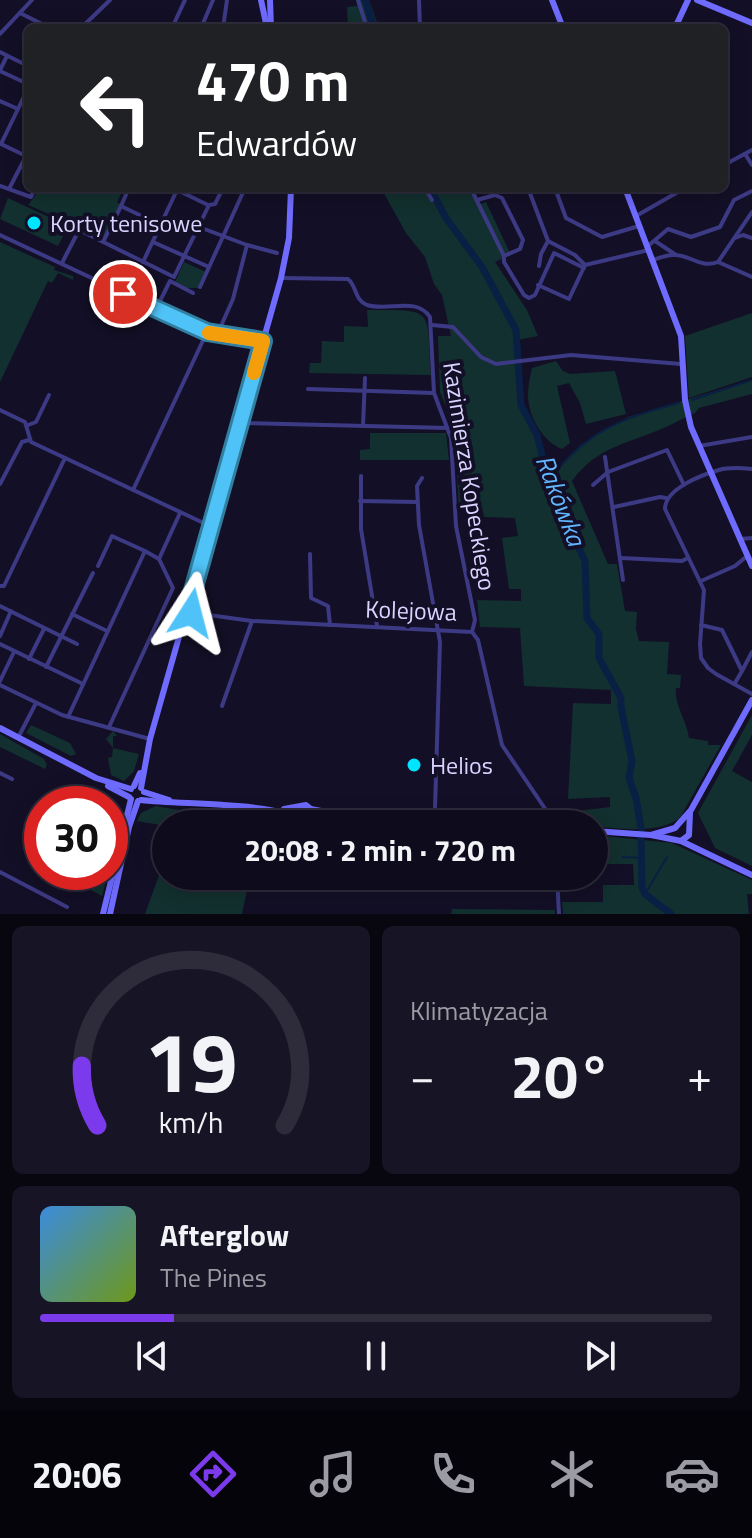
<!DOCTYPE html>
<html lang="pl">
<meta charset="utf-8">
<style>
:root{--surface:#0e0b1c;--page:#171425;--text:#f1f3f6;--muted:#9b9ba3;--line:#2e2b3b;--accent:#7c3aed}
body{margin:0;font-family:"Titillium Web",sans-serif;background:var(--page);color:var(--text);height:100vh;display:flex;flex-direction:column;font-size:30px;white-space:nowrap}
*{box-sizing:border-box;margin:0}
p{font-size:26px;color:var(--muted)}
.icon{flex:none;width:44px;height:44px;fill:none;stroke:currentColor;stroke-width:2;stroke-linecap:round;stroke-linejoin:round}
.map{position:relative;height:914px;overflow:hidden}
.side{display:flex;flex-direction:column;gap:12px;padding:12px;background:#08060f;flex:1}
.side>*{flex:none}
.top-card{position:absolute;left:24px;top:24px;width:704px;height:168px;border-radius:12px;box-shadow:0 4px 20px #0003,0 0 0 2px var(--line);background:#202124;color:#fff;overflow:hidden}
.speed{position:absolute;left:24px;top:786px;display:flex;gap:16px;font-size:40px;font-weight:700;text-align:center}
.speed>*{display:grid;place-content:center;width:104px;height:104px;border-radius:50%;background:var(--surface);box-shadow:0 4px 20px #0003,0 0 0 2px var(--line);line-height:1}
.speed .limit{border:12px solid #d22;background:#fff;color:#111}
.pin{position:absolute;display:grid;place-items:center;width:68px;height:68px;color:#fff;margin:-34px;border:4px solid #fff;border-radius:50%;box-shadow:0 2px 8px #0007}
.me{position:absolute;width:88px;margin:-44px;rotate:9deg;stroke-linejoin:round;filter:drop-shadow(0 0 6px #0008)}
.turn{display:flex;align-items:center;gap:28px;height:168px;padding:0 40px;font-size:36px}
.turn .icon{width:104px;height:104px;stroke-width:2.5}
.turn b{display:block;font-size:56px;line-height:68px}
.big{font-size:60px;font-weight:700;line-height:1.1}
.side .card{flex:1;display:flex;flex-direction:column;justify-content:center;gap:12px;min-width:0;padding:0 28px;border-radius:12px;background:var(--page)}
.side .dial{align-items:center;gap:0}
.dial svg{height:208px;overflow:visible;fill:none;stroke:var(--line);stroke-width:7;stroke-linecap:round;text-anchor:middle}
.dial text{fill:var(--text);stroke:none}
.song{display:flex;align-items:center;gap:24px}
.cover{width:96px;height:96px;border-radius:12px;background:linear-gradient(135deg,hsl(210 70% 55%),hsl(80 70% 35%))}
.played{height:8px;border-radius:4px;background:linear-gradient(90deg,var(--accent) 20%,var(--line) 20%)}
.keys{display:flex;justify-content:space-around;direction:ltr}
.heat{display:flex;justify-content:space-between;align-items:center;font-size:44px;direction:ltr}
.side .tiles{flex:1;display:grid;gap:12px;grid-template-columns:1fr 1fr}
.card:last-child{grid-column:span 2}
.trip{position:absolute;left:152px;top:810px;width:456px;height:80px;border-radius:40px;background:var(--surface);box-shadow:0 4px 20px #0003,0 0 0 2px var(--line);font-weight:700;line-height:80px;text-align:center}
.tab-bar{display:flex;height:128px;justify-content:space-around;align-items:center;background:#06040b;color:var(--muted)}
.tab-bar .icon{width:56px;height:56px}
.tab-bar .on{color:var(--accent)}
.tab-bar b{font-size:36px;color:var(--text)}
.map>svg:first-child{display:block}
.green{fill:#12302f}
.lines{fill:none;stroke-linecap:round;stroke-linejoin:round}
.stream{stroke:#0a1f44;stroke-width:2}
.river{stroke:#0a1f44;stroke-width:7}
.street{stroke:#3d3a85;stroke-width:4}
.secondary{stroke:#6f6bff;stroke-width:6}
.route-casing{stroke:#337fa1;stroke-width:20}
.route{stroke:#4fc3f7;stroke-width:14}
.slow{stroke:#f59e0b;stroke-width:14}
.poi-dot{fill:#00e5ff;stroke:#130f26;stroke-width:3}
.labels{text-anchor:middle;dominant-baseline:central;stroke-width:8;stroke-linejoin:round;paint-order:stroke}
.poi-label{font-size:24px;fill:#d9d4ff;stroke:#130f26;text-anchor:start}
.street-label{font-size:24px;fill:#d9d4ff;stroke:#130f26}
.water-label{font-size:26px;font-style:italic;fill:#62b6ff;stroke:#130f26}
</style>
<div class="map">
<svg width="752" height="914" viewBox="0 0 752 914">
<rect width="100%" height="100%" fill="#130f26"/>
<g class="green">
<path d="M 356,0 L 369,0 L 379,28 L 348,28 L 347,7 L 357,6 Z"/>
<path d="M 41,188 L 124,188 L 117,202 L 120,204 L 103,238 L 28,205 Z"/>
<path d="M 381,188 L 473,188 L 481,204 L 486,202 L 511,255 L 495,262 L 527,310 L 538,336 L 518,340 L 518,388 L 521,405 L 537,435 L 548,481 L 580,445 L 628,417 L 752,380 L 752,394 L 699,408 L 695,413 C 681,419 668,427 654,432 C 619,446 596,449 572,481 L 608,564 L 617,564 L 625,611 L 637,612 L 636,629 L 639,641 L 669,642 L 667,674 L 681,675 L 680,688 L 676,688 C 674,705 687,721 689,738 L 708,741 L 708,745 L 721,745 L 681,816 C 659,841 584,823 553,821 L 552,814 L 610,807 L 610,797 L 568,799 L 573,703 L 611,704 L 611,690 L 524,686 L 520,628 L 480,627 L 477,600 L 521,601 L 521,589 L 509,589 L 502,538 L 518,536 L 515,518 L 484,517 L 483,511 L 459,511 L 455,430 L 440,392 L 438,336 L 451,336 L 442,295 L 434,284 L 425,257 L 406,233 Z"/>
<path d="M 8,198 L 68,226 L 58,246 L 0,219 Z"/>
<path d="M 0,242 L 55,267 L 54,270 L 73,276 L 73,280 L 58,273 L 52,283 L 48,281 L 0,382 Z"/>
<path d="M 184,262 L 206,272 L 198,288 L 187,288 L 175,282 Z"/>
<path d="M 367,310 C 437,310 426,308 431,375 L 309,373 L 310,363 L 321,363 L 322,341 L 344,342 L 344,326 L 368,327 Z"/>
<path d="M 752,313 L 752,377 L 689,398 L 685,336 Z"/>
<path d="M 556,361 L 563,371 L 570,374 L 615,371 L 626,414 L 586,424 L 580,403 L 569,383 L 557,386 L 570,443 L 562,449 C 543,442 528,416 528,395 C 528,386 530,377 532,368 Z"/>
<path d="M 370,433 L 446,433 L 449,460 L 360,460 L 360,450 L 370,449 Z"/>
<path d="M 752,715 L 752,735 L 732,771 L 752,782 L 752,866 L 715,848 L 698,813 Z"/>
<path d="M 31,725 L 70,743 L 76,754 L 71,756 L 26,733 Z"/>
<path d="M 113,731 L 117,736 L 113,736 L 113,748 L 139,754 L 134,771 L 124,781 L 111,775 L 108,758 L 112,757 L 113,748 L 106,739 Z"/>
<path d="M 0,734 L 44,759 L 47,765 L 45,769 L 0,747 Z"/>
<path d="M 156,806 C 202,816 250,810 296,819 L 299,824 L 218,824 L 179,819 L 177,824 L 166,826 L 137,821 L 141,813 Z"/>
<path d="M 594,835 L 672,843 L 752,880 L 752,894 L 747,894 L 749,914 L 563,914 L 562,902 L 603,902 L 603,885 L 634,885 L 633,864 L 601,864 L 601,850 L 594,849 Z"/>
<path d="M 163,864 L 166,864 L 166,876 L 250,876 L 242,914 L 145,914 Z"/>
<path d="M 57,872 C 75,872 93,869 106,881 L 102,896 Z"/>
<path d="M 452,909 L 555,910 L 555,914 L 451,914 Z"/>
</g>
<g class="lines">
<g class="stream">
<path d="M 692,400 L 752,380"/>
<path d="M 548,481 C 587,431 619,419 679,403"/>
<path d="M 623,857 L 641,858"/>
<path d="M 645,894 L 667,857"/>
</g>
<g class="river">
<path d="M 365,0 L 374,28"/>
<path d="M 430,188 L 446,218 L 482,267 L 516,330 L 521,405 L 537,435 L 550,487 L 585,561 L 587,618 L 599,634 L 599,658 L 621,698 L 621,707 L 632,761 L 629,778 L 636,798 L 641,828 L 642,887 L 645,894 L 671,914"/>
</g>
<g class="street">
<path d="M 358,0 L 367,28"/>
<path d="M 419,0 L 420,28"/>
<path d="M 20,13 L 50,28"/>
<path d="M 81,28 L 110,0"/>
<path d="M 172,28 L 185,0"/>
<path d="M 201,28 L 213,0"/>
<path d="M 223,28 L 227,0"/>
<path d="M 0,34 L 32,0"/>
<path d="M 0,52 L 28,66"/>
<path d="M 0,70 L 7,56"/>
<path d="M 0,71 L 28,84"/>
<path d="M 0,101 L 18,109 L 1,144"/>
<path d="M 18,109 L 28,88"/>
<path d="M 1,144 L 26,156"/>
<path d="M 745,154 L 752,165"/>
<path d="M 724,165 L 752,150"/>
<path d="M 0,186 L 31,197 L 35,188"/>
<path d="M 129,188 L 121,206 L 160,225"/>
<path d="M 425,188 L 432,200"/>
<path d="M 474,188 L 474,195 L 504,256 L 504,262 L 524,295 L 529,298 L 535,295 L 554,253 L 584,268"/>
<path d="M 528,188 L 548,241 L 575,255 L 585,265"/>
<path d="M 555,188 L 566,218 L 602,237 L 639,226"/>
<path d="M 9,189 L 26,156"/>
<path d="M 177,190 L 208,205"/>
<path d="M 477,200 L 495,195 L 502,198 L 523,240 L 520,249 L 504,256"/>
<path d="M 636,216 L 685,188"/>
<path d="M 199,227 L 247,245 L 233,299 L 217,335"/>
<path d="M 0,235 L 207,332 L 263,341"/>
<path d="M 735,238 L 743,235 L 752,238"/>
<path d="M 655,241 L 676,255"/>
<path d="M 103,242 L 121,206"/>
<path d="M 153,242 L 209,267"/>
<path d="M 247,245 L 277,253"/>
<path d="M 648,246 L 668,229 L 691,237 L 720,227 L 734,200 L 752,191"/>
<path d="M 653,260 C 659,258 666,255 673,255 C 690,254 700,269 718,262 L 752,277"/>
<path d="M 143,262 L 177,190 L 172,188"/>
<path d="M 718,262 L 752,212"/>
<path d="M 62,263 L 79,230 L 174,277 L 209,205 L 215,204 L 223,188"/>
<path d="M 539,266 L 541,254 L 548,241"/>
<path d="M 281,278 L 348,279 C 357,286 354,300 367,305 C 388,312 416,296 430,317 L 434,393 L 451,438 L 456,526 L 475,620 L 472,632"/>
<path d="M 538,285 L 569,299 L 585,265 L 649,250"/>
<path d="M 200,287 L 245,188"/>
<path d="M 156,309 L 170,281 L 193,293"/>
<path d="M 432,325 L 453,327 L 481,357 L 496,364 L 571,355 L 681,364"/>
<path d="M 308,389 L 434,393"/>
<path d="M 0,410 L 25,422 L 31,442 L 210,526"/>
<path d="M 241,423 L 448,428"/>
<path d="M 28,425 L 36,422 L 49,395"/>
<path d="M 363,426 L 365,378"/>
<path d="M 699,446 L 752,437"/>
<path d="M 605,457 L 623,580"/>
<path d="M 752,469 C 742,468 729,467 719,470 C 701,475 665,489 665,509 L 704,590 L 700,644 L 701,658 L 708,668 L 716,674 L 752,694"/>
<path d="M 361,476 L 361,529 L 377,626"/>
<path d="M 422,478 L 417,486 L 419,525 L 440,642 L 435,809"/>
<path d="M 0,484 L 22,442 L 29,440"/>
<path d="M 593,485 L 608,472 L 667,450 L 684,485"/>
<path d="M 133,490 L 207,332"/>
<path d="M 360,501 L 417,502"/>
<path d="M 614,507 L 660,497 L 666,498"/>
<path d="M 740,539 L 752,538"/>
<path d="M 310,554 L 311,598 L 328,606 L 330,625"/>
<path d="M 621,558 L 682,561 L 686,559"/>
<path d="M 98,566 L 112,536 L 145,551"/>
<path d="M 701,581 L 735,566 L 747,556"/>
<path d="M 0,586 L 4,586 L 65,458"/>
<path d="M 0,606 L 77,644"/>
<path d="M 187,612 L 252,621 L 472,632 L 478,640 L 502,745 L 548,813 L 550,824"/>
<path d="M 72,614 L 107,631"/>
<path d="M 701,625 L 722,630 L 742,671 L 735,683"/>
<path d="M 0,636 L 11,611"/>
<path d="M 0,644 L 83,684"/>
<path d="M 29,659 L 44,629"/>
<path d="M 46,667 L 93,573"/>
<path d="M 742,671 L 752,652"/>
<path d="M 0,681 L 14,652"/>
<path d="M 0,685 L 62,715 L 150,739"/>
<path d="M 222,706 L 252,621"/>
<path d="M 68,717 L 145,551 L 159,559"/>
<path d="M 109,727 L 173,588 L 159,559 L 180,513"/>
<path d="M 19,736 L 36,703"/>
<path d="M 0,773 L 12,779"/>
<path d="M 0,872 L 67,907"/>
<path d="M 557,876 L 559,914"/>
</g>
<g class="secondary">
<path d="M 261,0 L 267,28"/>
<path d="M 270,0 L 271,28"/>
<path d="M 552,0 L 563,28"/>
<path d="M 697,0 L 752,23"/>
<path d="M 675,28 L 688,0"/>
<path d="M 625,188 L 681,336 L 685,400 L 691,427 L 752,566"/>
<path d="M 0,728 L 96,778 L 131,789"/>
<path d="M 108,786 L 129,797"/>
<path d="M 134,786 L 140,773"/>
<path d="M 141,788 L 150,739 L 281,278 L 289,238 L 291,188"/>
<path d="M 144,792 L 169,800"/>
<path d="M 141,800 C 185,805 269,802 304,820 L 314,815 L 337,814 L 485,824"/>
<path d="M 284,809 L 306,805 L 311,809 L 321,811"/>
<path d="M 594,831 L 651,835 L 681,841 L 752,875"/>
<path d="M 651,835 L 675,828 L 691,810 L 752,700"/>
<path d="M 681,841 L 689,835 L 690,813"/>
<path d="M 103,914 L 131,799"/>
<path d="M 110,914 L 129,827 L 138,801"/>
</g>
</g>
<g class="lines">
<defs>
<path id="route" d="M 123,294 L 207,332 L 263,341 L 187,612 L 191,613"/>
</defs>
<use href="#route" class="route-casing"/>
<use href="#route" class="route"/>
<path class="slow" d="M 209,333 L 263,341 L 254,373"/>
</g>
<g class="poi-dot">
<circle cx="34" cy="223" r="8"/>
<circle cx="414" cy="765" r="8"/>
</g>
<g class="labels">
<g class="poi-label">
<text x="50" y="223">Korty tenisowe</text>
<text x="430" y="765">Helios</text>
</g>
<g class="street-label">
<text transform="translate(470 476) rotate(81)">Kazimierza Kopeckiego</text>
<text transform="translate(411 610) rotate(2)">Kolejowa</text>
</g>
<g class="water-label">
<text transform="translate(561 500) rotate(69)">Rakówka</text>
</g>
</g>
</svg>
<div class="speed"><div class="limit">30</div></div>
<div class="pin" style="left:123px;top:294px;background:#d93025"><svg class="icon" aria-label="arrive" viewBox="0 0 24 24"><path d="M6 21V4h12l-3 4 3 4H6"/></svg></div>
<svg class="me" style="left:191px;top:613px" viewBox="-20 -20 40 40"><path d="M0-17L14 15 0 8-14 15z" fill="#4fc3f7" stroke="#fff" stroke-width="4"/></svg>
<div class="trip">20:08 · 2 min · 720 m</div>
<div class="top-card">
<div class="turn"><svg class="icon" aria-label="left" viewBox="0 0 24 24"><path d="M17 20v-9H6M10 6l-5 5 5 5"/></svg><div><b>470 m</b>Edwardów</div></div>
</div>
</div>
<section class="side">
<div class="tiles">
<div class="card dial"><svg viewBox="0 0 100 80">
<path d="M14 69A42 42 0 1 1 86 69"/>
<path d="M14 69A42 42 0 0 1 8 46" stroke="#7c3aed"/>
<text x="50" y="56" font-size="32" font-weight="700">19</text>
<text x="50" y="72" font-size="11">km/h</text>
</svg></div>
<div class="card"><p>Klimatyzacja</p>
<div class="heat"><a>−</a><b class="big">20°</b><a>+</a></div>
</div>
<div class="card">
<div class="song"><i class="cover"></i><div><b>Afterglow</b><p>The Pines</p></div></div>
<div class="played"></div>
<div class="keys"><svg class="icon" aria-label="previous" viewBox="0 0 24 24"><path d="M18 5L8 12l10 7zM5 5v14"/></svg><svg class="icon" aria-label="pause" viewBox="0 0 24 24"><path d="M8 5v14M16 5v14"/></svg><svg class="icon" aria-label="next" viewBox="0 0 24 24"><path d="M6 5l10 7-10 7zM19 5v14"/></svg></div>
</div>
</div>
</section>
<nav class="tab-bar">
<b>20:06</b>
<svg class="icon on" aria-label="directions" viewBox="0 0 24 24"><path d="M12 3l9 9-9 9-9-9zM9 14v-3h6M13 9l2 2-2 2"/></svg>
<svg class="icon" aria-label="music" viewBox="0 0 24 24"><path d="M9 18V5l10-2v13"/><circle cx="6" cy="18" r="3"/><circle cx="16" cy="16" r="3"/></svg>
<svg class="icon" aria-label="phone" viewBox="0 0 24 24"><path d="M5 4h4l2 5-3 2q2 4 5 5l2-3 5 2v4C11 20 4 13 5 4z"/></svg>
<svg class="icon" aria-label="climate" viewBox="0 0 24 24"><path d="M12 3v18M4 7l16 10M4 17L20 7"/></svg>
<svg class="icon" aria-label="car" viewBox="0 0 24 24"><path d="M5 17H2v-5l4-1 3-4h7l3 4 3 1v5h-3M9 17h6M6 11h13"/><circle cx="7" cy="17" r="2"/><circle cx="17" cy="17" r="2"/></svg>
</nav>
